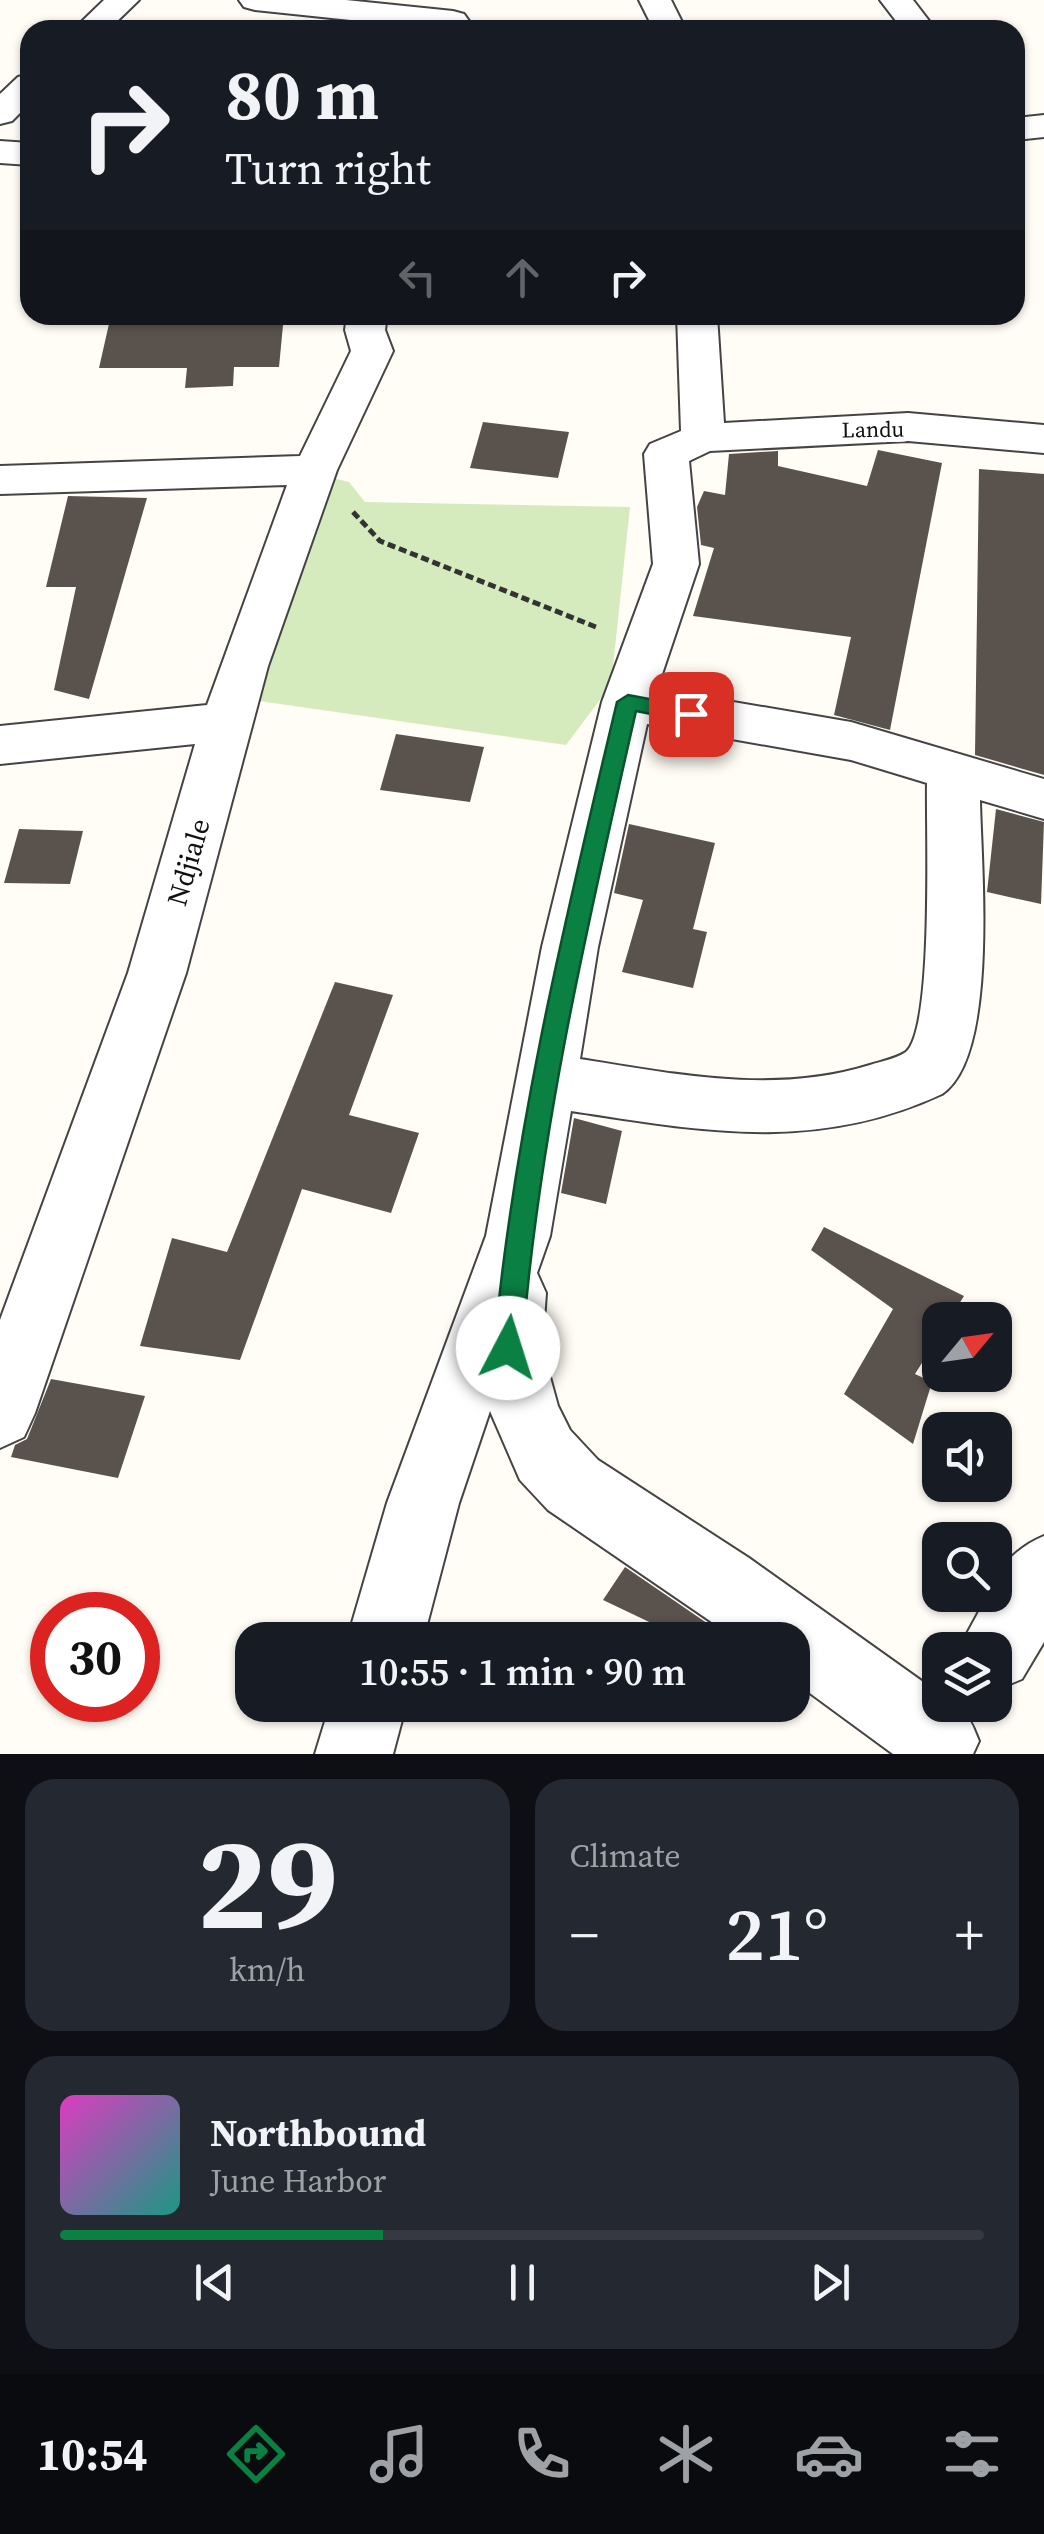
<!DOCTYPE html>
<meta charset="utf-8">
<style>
:root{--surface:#171b24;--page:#242831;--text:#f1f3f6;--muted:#9ea1a6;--line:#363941;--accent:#0b8043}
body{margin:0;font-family:"Source Serif 4",serif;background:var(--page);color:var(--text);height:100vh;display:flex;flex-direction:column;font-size:38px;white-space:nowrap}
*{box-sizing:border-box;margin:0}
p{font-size:32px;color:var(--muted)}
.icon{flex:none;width:55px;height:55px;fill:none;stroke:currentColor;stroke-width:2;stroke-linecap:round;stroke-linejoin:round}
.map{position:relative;height:1754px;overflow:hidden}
.details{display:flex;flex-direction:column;gap:25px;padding:25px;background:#0d0f14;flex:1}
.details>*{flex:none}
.banner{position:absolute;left:20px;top:20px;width:1005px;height:305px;border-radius:30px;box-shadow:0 2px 8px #0004;background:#171b24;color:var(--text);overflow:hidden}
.needle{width:65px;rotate:61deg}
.controls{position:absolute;left:922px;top:1302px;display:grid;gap:20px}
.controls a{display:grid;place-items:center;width:90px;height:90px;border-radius:20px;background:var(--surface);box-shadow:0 2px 8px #0004;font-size:50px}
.speed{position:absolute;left:30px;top:1592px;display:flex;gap:20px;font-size:50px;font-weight:700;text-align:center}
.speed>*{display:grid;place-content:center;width:130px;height:130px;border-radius:50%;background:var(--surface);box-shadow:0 2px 8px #0004;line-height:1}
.speed .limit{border:15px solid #d22;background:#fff;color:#111}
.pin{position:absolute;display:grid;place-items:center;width:85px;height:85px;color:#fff;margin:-42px;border-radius:20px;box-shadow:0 5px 15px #0006}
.me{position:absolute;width:110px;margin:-55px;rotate:5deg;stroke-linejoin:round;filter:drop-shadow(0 0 8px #0008)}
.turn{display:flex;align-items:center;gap:35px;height:210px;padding:0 40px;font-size:45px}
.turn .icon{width:130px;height:130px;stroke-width:2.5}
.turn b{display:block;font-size:70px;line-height:85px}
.lanes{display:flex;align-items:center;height:95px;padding:0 40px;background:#0003;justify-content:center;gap:50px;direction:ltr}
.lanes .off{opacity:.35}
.big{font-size:75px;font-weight:600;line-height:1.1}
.details .widget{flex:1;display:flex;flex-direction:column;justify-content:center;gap:15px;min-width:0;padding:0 35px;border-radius:30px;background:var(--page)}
.details .dial{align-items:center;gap:0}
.dial b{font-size:130px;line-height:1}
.song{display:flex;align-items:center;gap:30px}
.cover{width:120px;height:120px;border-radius:15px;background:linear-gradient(135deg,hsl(310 70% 55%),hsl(170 70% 35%))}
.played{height:10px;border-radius:5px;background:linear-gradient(90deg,var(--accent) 35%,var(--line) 35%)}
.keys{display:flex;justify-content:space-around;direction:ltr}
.heat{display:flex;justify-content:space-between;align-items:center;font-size:55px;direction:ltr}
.details .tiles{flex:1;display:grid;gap:25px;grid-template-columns:1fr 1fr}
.widget:last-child{grid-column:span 2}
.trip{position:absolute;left:235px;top:1622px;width:575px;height:100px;border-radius:30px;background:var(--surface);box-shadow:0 2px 8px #0004;font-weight:600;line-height:100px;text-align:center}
.tab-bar{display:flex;height:160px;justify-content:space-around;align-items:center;background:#090b0e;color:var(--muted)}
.tab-bar .icon{width:70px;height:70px}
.tab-bar .on{color:var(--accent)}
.tab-bar b{font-size:45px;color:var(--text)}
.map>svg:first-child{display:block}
.green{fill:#d5ebbd}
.building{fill:#5a524d}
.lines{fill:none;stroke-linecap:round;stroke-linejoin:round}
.street-casing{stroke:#444;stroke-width:4}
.path{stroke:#333;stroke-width:5;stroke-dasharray:8 4;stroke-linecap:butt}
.street{fill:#fff;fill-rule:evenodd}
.route{fill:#0b8043;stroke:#07532c;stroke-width:2.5}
.labels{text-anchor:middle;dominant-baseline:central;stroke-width:10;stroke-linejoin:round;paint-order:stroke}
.far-street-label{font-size:22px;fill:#111;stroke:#fff}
.street-label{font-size:28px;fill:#111;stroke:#fff}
</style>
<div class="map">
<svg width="1044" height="1754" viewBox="0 0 1044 1754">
<rect width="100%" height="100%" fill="#fffdf5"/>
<path class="green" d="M 328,477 L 349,482 L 365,502 L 630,507 L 611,685 L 566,745 L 253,700 Z"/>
<g class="building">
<path d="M 111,315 L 284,315 L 279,367 L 234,367 L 233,386 L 185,388 L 187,368 L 99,368 Z"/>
<path d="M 483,422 L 569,432 L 558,478 L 470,468 Z"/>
<path d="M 878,450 L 942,463 L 890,730 L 834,715 L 851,637 L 693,616 L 714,548 L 701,545 L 697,507 L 704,491 L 725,495 L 729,454 L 778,451 L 778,466 L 867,486 Z"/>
<path d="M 979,469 L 1044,474 L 1044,775 L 975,755 Z"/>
<path d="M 68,496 L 147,498 L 89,699 L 54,690 L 76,587 L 46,587 Z"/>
<path d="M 396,734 L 484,747 L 470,802 L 380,790 Z"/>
<path d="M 996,809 L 1044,822 L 1041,904 L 987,892 Z"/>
<path d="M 629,824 L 715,843 L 693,929 L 707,932 L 693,988 L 622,972 L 643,900 L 614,893 Z"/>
<path d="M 19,829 L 83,831 L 70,884 L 4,883 Z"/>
<path d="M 335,982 L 393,995 L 349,1115 L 419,1133 L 391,1213 L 302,1189 L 240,1360 L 140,1346 L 172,1238 L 227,1252 Z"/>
<path d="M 574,1118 L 622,1131 L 606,1204 L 561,1193 Z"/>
<path d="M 824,1227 L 964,1296 L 949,1320 L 940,1320 L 940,1334 L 915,1374 L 932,1382 L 913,1444 L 844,1394 L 893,1309 L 811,1250 Z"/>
<path d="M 51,1379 L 145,1396 L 118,1478 L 11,1457 L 15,1445 L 27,1439 Z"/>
<path d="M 625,1567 L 720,1632 L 720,1640 L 687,1640 L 603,1600 Z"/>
</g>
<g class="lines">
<defs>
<g id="street">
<path d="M 104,0 L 139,0 L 108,30 L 73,30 Z"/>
<path d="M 239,0 L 346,0 L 453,11 L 464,14 L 469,21 L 464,28 L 446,30 L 255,10 L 244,7 Z"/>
<path d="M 639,0 L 671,0 L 686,30 L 654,30 Z"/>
<path d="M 880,0 L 913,0 L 936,30 L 903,30 Z"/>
<path d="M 30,74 L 30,103 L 12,121 L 0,124 L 0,94 L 18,77 Z"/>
<path d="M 1044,115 L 1044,137 L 1015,140 L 1015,118 Z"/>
<path d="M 0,141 L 30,143 L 30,165 L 0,163 Z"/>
<path d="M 347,315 L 387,315 L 385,330 L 393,351 L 337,470 L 268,666 L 186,973 L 35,1413 L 24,1437 L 0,1448 L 0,1320 L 128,973 L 195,744 L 0,764 L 0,726 L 207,705 L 287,485 L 0,494 L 0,466 L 300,456 L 351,351 L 345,330 Z"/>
<path d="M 677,315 L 717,315 L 724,423 L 908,413 L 1044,425 L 1044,453 L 908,441 L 710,451 L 689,461 L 699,564 L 657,689 L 851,722 L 1044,779 L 1044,819 L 980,800 C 981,864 999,1056 942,1094 C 815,1153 703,1131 571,1111 L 550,1236 L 537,1273 L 546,1293 L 542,1348 L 558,1406 L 570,1430 L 598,1460 L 749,1558 L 940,1694 L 940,1705 C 966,1705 970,1719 979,1741 L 973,1754 L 893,1754 L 792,1680 L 792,1640 L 738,1640 L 548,1510 L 520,1480 L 490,1411 L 459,1503 L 423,1640 L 347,1640 L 387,1503 L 486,1236 L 542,947 L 602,702 L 653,564 L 644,454 L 650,444 L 681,431 ZM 647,724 L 851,760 L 927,783 C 926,829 934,1027 906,1052 C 895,1059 882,1061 870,1065 C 774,1095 676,1074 580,1059 L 598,947 Z"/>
<path d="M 1044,1536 L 1044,1642 L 1022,1679 L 995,1690 L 995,1650 L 958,1650 L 988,1595 L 995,1595 C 995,1566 1020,1546 1044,1536 Z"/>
<path d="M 330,1705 L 406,1705 L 393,1754 L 315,1754 Z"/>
</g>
</defs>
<use href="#street" class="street-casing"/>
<path class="path" d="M 353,512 L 380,541 L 596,627"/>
<use href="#street" class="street"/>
</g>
<path class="route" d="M 628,695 L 691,707 L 701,714 L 691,722 L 636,711 C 588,922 539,1133 522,1348 L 518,1358 L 508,1362 L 498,1358 L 494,1348 C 514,1129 566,916 617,702 Z"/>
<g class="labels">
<g class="far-street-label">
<text transform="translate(873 429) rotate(-1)">Landu</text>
</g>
<g class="street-label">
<text transform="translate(188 862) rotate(-74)">Ndjiale</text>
</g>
</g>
</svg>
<div class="controls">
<a><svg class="needle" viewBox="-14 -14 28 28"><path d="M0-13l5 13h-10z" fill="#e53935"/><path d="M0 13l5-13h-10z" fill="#9ea1a6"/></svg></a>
<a><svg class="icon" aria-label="sound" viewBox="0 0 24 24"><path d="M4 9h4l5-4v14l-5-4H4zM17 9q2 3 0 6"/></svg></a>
<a><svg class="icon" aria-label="search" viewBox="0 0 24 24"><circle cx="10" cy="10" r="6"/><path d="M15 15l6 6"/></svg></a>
<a><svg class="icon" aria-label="layers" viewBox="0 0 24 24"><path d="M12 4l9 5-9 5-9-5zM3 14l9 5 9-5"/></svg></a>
</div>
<div class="speed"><div class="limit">30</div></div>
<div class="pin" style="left:691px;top:714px;background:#d93025"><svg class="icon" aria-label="arrive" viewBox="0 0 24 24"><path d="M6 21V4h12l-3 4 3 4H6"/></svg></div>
<svg class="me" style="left:508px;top:1348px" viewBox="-20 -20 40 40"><circle r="19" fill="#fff"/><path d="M0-13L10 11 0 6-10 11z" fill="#0b8043"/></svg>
<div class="trip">10:55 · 1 min · 90 m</div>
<div class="banner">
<div class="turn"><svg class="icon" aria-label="right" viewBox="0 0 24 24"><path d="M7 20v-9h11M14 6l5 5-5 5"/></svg><div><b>80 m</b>Turn right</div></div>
<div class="lanes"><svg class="icon off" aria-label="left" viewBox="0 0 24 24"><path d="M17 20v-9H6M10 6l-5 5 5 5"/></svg><svg class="icon off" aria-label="ahead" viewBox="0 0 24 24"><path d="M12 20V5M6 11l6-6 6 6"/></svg><svg class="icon" aria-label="right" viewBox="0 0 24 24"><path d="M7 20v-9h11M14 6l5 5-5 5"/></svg></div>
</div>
</div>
<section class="details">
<div class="tiles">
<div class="widget dial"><b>29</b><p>km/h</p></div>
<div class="widget"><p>Climate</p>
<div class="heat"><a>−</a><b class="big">21°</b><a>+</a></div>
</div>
<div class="widget">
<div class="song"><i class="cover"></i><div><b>Northbound</b><p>June Harbor</p></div></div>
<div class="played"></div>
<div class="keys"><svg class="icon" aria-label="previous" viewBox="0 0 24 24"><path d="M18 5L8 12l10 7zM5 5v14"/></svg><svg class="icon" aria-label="pause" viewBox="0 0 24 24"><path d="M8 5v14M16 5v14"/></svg><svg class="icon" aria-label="next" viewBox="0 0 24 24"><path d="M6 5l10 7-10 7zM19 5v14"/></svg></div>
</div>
</div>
</section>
<nav class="tab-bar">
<b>10:54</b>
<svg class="icon on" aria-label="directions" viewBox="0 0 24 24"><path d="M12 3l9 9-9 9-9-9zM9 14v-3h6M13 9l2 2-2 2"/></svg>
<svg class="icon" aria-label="music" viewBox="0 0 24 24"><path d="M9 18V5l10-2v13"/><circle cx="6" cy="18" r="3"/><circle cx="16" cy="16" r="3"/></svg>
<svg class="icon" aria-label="phone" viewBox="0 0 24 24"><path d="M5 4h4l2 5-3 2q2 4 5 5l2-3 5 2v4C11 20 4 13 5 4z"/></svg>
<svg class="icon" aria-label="climate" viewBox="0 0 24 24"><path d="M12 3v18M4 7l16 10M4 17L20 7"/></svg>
<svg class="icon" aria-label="car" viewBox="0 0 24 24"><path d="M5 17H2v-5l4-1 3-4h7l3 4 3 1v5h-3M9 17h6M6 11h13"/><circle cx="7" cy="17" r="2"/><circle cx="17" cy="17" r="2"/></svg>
<svg class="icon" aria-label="filters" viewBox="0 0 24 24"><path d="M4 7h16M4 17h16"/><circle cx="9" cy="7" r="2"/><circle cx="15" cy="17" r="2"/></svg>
</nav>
